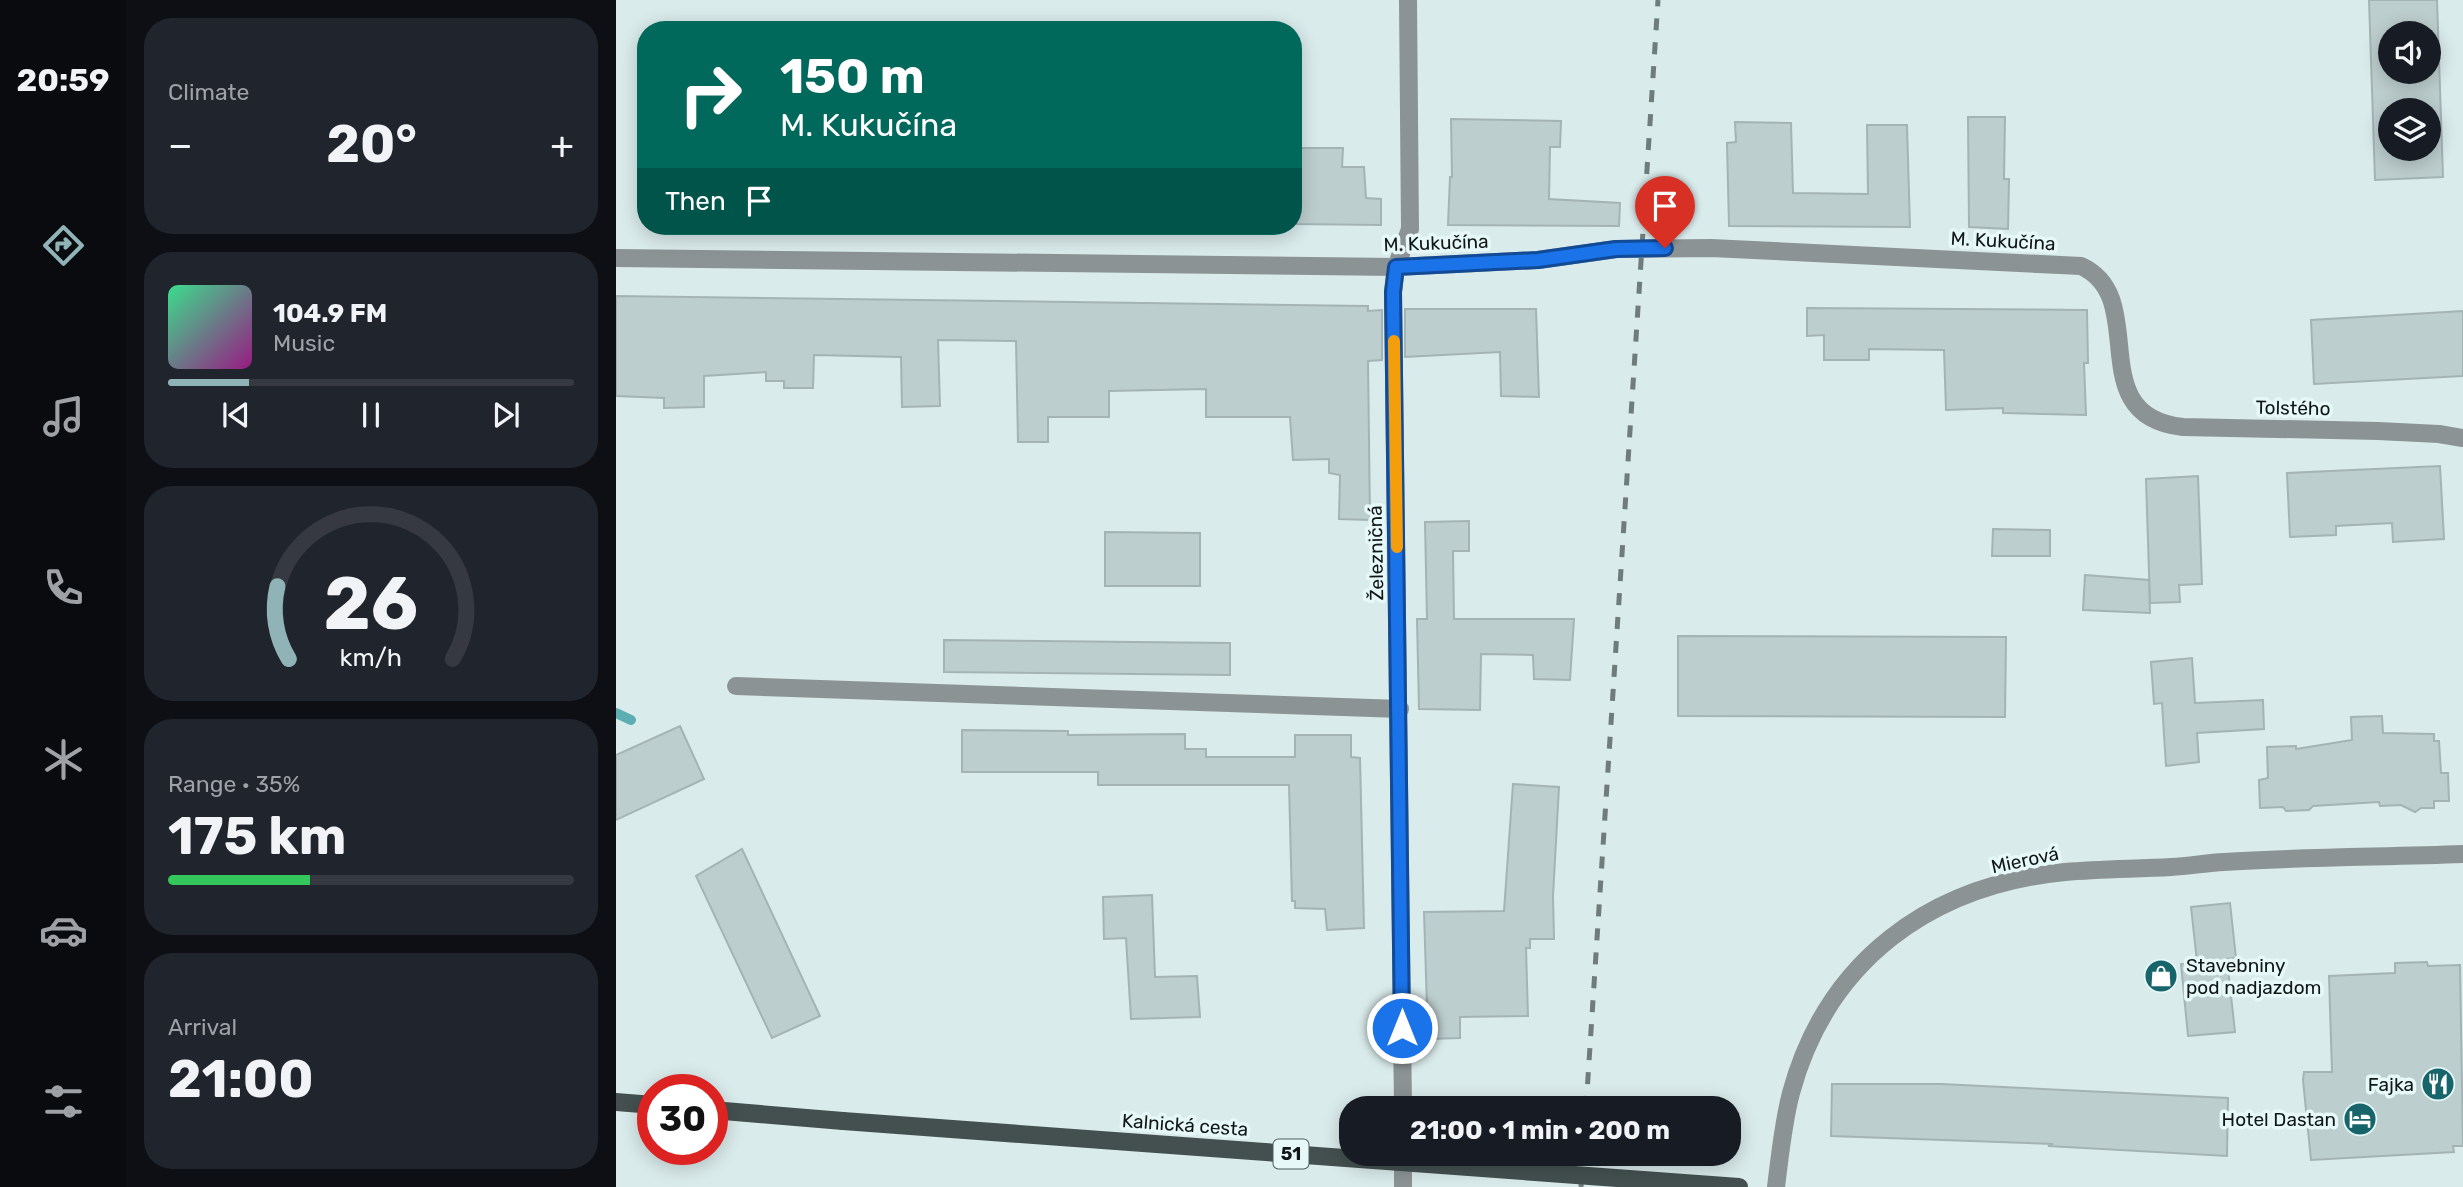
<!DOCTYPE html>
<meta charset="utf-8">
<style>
:root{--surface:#171b24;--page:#20242c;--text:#f1f3f6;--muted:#9ea1a6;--line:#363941;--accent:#8fb3b7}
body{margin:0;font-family:Rubik,sans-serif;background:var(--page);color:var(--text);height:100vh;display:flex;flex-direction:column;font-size:26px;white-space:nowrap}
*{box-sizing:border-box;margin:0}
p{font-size:23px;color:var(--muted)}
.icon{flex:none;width:38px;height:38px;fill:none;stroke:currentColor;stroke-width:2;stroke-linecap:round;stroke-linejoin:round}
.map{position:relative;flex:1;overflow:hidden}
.side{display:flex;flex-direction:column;gap:18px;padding:18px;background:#0d0f14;width:490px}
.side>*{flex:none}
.banner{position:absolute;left:21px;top:21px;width:665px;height:214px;border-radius:28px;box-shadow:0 4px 18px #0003;background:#00695c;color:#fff;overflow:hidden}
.controls{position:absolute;left:1762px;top:21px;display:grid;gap:14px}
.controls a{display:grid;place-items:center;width:63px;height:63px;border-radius:50%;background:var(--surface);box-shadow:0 4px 18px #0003;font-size:35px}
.speed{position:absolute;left:21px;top:1074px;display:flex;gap:14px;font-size:35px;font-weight:700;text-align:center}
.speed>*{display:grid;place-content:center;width:91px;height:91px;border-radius:50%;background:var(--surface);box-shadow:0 4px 18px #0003;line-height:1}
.speed .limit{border:10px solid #d22;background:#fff;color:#111}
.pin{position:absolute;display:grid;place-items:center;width:60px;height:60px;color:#fff;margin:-72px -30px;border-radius:50% 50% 50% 0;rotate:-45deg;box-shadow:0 0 7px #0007}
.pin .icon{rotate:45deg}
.me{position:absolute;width:77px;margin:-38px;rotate:0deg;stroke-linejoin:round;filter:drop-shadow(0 0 5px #0008)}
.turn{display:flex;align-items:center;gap:24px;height:147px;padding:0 28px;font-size:32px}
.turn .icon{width:91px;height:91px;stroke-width:2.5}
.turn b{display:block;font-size:49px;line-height:60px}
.then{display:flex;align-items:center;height:66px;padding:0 28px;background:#0003;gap:14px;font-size:26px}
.big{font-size:52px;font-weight:700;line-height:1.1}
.side .card{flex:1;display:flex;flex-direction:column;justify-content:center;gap:10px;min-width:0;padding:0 24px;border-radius:28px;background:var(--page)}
.side .dial{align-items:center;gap:0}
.dial svg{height:182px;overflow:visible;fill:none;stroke:var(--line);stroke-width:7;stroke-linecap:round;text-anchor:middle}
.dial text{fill:var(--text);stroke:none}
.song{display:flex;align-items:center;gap:21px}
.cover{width:84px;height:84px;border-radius:10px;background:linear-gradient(135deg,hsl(150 70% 55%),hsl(310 70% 35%))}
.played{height:7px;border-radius:4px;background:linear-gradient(90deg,var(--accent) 20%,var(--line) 20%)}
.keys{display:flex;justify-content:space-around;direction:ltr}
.heat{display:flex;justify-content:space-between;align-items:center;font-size:38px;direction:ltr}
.charge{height:10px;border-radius:5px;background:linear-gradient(90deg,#34c759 35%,var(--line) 0)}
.trip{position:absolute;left:723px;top:1096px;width:402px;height:70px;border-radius:28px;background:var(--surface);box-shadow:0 4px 18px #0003;font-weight:700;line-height:70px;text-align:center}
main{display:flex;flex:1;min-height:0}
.dock{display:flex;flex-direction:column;width:126px;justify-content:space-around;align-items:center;background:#090b0e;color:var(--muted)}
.dock .icon{width:49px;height:49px}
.dock .selected{color:var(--accent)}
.dock b{font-size:32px;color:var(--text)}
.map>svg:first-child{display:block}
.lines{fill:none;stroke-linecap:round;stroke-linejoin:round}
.stream{stroke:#5caeb3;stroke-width:10}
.building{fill:#bdcecf;stroke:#a4b4b5;stroke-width:2;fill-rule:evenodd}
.service{stroke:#8c9394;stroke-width:18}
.minor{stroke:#8c9394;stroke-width:18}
.primary{stroke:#445050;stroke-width:18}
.rail{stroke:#707b7c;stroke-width:5;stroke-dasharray:12 12;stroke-linecap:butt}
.primary-bridge{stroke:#445050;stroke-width:18}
.route-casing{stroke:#114b97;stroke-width:18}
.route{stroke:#1a73e8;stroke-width:12}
.slow{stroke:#f59e0b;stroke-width:12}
.labels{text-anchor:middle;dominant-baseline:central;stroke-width:7;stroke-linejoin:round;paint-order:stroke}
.shield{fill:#e7f8f9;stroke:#515a5b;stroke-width:2}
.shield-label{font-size:18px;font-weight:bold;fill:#111717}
.street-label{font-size:19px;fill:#111717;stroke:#e7f8f9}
.poi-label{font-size:19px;fill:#111717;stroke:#e7f8f9;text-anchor:end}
</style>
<main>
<nav class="dock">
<b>20:59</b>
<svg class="icon selected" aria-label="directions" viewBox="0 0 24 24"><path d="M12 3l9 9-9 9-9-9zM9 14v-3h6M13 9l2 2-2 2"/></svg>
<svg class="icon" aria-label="music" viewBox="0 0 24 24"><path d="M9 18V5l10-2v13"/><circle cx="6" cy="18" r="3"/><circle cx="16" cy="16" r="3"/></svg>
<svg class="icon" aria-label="phone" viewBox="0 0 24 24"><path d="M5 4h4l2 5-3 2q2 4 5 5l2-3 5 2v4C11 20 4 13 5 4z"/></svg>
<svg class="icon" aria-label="climate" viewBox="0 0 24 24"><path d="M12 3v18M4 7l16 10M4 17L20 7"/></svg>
<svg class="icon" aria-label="car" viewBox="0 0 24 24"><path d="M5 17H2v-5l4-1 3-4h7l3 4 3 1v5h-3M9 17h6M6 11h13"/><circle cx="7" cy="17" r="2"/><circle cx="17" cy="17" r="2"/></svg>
<svg class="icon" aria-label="filters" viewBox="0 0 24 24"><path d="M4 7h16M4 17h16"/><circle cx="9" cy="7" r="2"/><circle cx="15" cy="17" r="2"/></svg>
</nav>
<section class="side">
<div class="card"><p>Climate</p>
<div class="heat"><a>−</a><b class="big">20°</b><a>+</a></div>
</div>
<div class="card">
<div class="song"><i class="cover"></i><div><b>104.9 FM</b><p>Music</p></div></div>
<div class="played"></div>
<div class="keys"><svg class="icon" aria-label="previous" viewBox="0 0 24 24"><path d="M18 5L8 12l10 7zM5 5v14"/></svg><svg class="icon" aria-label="pause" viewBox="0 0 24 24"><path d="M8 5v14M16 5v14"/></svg><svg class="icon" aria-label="next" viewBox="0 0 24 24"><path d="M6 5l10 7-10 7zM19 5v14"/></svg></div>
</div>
<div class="card dial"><svg viewBox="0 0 100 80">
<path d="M14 69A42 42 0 1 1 86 69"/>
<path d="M14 69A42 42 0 0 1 9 37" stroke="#8fb3b7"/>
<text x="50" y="56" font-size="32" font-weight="700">26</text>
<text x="50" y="72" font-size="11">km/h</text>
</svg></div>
<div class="card"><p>Range · 35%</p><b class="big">175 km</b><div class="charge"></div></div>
<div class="card"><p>Arrival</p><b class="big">21:00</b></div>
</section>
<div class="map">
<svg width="1847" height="1187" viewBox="0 0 1847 1187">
<rect width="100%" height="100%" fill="#daebec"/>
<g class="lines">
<path class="stream" d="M 0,713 L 15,720"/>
</g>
<g class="building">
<path d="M 1753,0 L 1821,0 L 1827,177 L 1759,180 ZM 1774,33 L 1813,33 L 1813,72 L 1774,72 ZM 1774,110 L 1813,110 L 1813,149 L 1774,149 Z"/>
<path d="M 1352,117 L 1389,117 L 1388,179 L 1393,179 L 1392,229 L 1353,227 Z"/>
<path d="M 835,119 L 945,121 L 944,147 L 934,147 L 933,199 L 1004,203 L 1003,226 L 832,225 L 834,177 L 836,177 Z"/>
<path d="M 1119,122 L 1175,123 L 1177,193 L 1252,194 L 1251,125 L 1291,125 L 1294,227 L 1113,226 L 1111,143 L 1120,142 Z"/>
<path d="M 677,148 L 727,148 L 726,167 L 748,167 L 750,198 L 765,199 L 765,225 L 677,224 Z"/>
<path d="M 0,296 L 752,306 L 752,311 L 766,310 L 766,360 L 752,361 L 754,520 L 723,519 L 724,475 L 713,473 L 713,459 L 677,460 L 674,417 L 590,417 L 590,389 L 493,391 L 493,417 L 432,417 L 432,442 L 402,442 L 400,341 L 322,340 L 324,406 L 286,407 L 285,357 L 198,355 L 197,388 L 168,388 L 168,381 L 150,381 L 150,372 L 88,376 L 88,407 L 48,408 L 48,398 L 0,396 Z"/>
<path d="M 1191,308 L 1471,310 L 1472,363 L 1468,363 L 1470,415 L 1387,413 L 1387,408 L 1330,410 L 1328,350 L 1253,349 L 1253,360 L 1208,360 L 1208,335 L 1191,336 Z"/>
<path d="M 789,309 L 920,309 L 923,397 L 885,396 L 884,352 L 789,357 Z"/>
<path d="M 1847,311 L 1847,376 L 1698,384 L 1695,320 Z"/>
<path d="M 1824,466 L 1828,539 L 1777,542 L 1776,523 L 1720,526 L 1720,535 L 1674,537 L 1671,473 Z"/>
<path d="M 1582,476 L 1586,584 L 1563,585 L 1564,602 L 1534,603 L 1530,479 Z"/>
<path d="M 853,521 L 853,551 L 837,551 L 838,619 L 958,619 L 954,680 L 918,679 L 917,655 L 865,654 L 864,710 L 803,709 L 801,619 L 811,619 L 809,522 Z"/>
<path d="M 1377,529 L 1434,530 L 1434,556 L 1376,556 Z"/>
<path d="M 489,532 L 584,533 L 584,586 L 489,586 Z"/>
<path d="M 1469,575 L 1533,580 L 1534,613 L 1467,610 Z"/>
<path d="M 1062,636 L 1390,637 L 1389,717 L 1062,716 Z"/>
<path d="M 328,640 L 614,643 L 614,675 L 328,672 Z"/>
<path d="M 1576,658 L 1579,703 L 1647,700 L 1648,729 L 1581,733 L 1583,762 L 1550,766 L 1546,703 L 1538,704 L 1535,662 Z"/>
<path d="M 1766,716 L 1767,733 L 1818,734 L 1818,741 L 1823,741 L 1825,773 L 1832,773 L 1833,801 L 1818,801 L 1818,808 L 1805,808 L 1799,812 L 1785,805 L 1764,806 L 1763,802 L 1697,806 L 1693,810 L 1670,811 L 1667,807 L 1644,808 L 1643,780 L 1652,778 L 1651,747 L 1680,746 L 1680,749 L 1736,740 L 1735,717 Z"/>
<path d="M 64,726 L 88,779 L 0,820 L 0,755 Z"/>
<path d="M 346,730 L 452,731 L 452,735 L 569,734 L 569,749 L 590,749 L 590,757 L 679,757 L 679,735 L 735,735 L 735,757 L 744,758 L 748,928 L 711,930 L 709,909 L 679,908 L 679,901 L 676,901 L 673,785 L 482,785 L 482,772 L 346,772 Z"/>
<path d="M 897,784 L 943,787 L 937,896 L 938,939 L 914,939 L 914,948 L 910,948 L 912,1016 L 844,1017 L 844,1038 L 812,1039 L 808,912 L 888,911 Z"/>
<path d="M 126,849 L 204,1016 L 156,1038 L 80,876 Z"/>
<path d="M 536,895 L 539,977 L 581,976 L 584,1017 L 515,1019 L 510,938 L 488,939 L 487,897 Z"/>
<path d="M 1614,903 L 1620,958 L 1611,959 L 1619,1032 L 1572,1036 L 1565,964 L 1581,962 L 1575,907 Z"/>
<path d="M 1811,962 L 1812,966 L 1844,965 L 1847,1146 L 1837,1146 L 1838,1152 L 1695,1160 L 1687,1080 L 1688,1072 L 1716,1072 L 1713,976 L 1779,973 L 1779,963 Z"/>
<path d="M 1216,1084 L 1325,1084 L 1612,1098 L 1611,1156 L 1432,1146 L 1437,1144 L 1215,1136 Z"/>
</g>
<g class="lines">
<path class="service" d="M 120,686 L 784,709"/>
<g class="minor">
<path d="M 0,258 L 780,267 L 922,260 L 1000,249 L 1095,248 L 1465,266 C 1536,298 1464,416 1567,427 L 1762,431 L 1823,434 L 1847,438"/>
<path d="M 787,1108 L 777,292 L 780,267 L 794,229 L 792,0"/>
<path d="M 787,1153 L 787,1187"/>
<path d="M 1160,1187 C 1164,1156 1167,1123 1175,1093 C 1211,960 1315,885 1449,872 C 1484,869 1520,869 1555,867 C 1573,866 1591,863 1608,862 C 1687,857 1768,857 1847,854"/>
</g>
<g class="primary">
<path d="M 0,1102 L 37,1105"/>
<path d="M 96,1110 L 227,1121"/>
</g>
<g class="rail">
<path d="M 970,1108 L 1042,0"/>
<path d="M 965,1187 L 967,1153"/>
</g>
<path class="primary-bridge" d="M 227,1121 L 1123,1187"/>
</g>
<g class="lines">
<defs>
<path id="route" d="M 786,1028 L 777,292 L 780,267 L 922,260 L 1000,249 L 1049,248"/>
</defs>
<use href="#route" class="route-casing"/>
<use href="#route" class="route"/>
<path class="slow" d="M 778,341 L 781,547"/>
</g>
<defs>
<symbol id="shop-disc" viewBox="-11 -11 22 22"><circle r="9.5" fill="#17656a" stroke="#e7f8f9"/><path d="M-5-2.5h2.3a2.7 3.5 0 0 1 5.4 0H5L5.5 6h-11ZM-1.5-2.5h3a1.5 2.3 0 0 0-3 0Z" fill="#fff"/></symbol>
<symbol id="restaurant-disc" viewBox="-11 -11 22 22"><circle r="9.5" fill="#17656a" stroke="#e7f8f9"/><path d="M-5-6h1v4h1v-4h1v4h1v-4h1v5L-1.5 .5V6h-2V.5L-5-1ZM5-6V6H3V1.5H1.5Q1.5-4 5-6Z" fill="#fff"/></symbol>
<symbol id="hotel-disc" viewBox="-11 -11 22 22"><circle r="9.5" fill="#17656a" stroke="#e7f8f9"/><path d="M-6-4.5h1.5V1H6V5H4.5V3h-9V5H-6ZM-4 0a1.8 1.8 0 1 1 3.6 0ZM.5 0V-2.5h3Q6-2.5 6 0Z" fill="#fff"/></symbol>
</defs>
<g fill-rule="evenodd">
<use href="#shop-disc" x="1526" y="957" width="38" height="38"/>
<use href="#restaurant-disc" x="1803" y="1065" width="38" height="38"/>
<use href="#hotel-disc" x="1725" y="1100" width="38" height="38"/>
</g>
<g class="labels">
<rect class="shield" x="657.5" y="1139.5" width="35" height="29" rx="5"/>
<g class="shield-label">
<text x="675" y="1154">51</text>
</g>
<g class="street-label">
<text transform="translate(1387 241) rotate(3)">M. Kukučína</text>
<text transform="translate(820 243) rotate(-2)">M. Kukučína</text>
<text transform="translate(1677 408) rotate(1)">Tolstého</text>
<text transform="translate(760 553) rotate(-91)">Železničná</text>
<text transform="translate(1409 860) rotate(-12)">Mierová</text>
<text transform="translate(569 1125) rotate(4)">Kalnická cesta</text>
</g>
<g class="poi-label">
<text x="1570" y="965" text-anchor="start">Stavebniny<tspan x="1570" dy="22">pod nadjazdom</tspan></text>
<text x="1798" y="1084">Fajka</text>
<text x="1720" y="1119">Hotel Dastan</text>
</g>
</g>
</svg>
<div class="controls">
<a><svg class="icon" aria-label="sound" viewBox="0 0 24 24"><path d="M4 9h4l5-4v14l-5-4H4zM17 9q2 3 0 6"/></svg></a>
<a><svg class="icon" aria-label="layers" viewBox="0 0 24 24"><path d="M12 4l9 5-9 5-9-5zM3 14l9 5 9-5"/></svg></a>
</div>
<div class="speed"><div class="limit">30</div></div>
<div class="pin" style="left:1049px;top:248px;background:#d93025"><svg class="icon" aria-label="arrive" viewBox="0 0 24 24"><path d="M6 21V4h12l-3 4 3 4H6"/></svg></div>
<svg class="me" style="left:786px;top:1028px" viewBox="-20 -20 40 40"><circle r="17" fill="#1a73e8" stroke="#fff" stroke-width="3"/><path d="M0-11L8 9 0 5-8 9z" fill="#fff"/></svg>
<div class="trip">21:00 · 1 min · 200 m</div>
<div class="banner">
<div class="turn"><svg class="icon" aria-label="right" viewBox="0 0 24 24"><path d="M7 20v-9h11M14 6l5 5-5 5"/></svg><div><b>150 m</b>M. Kukučína</div></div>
<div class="then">Then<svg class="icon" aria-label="arrive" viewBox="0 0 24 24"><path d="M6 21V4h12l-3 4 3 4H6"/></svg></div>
</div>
</div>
</main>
